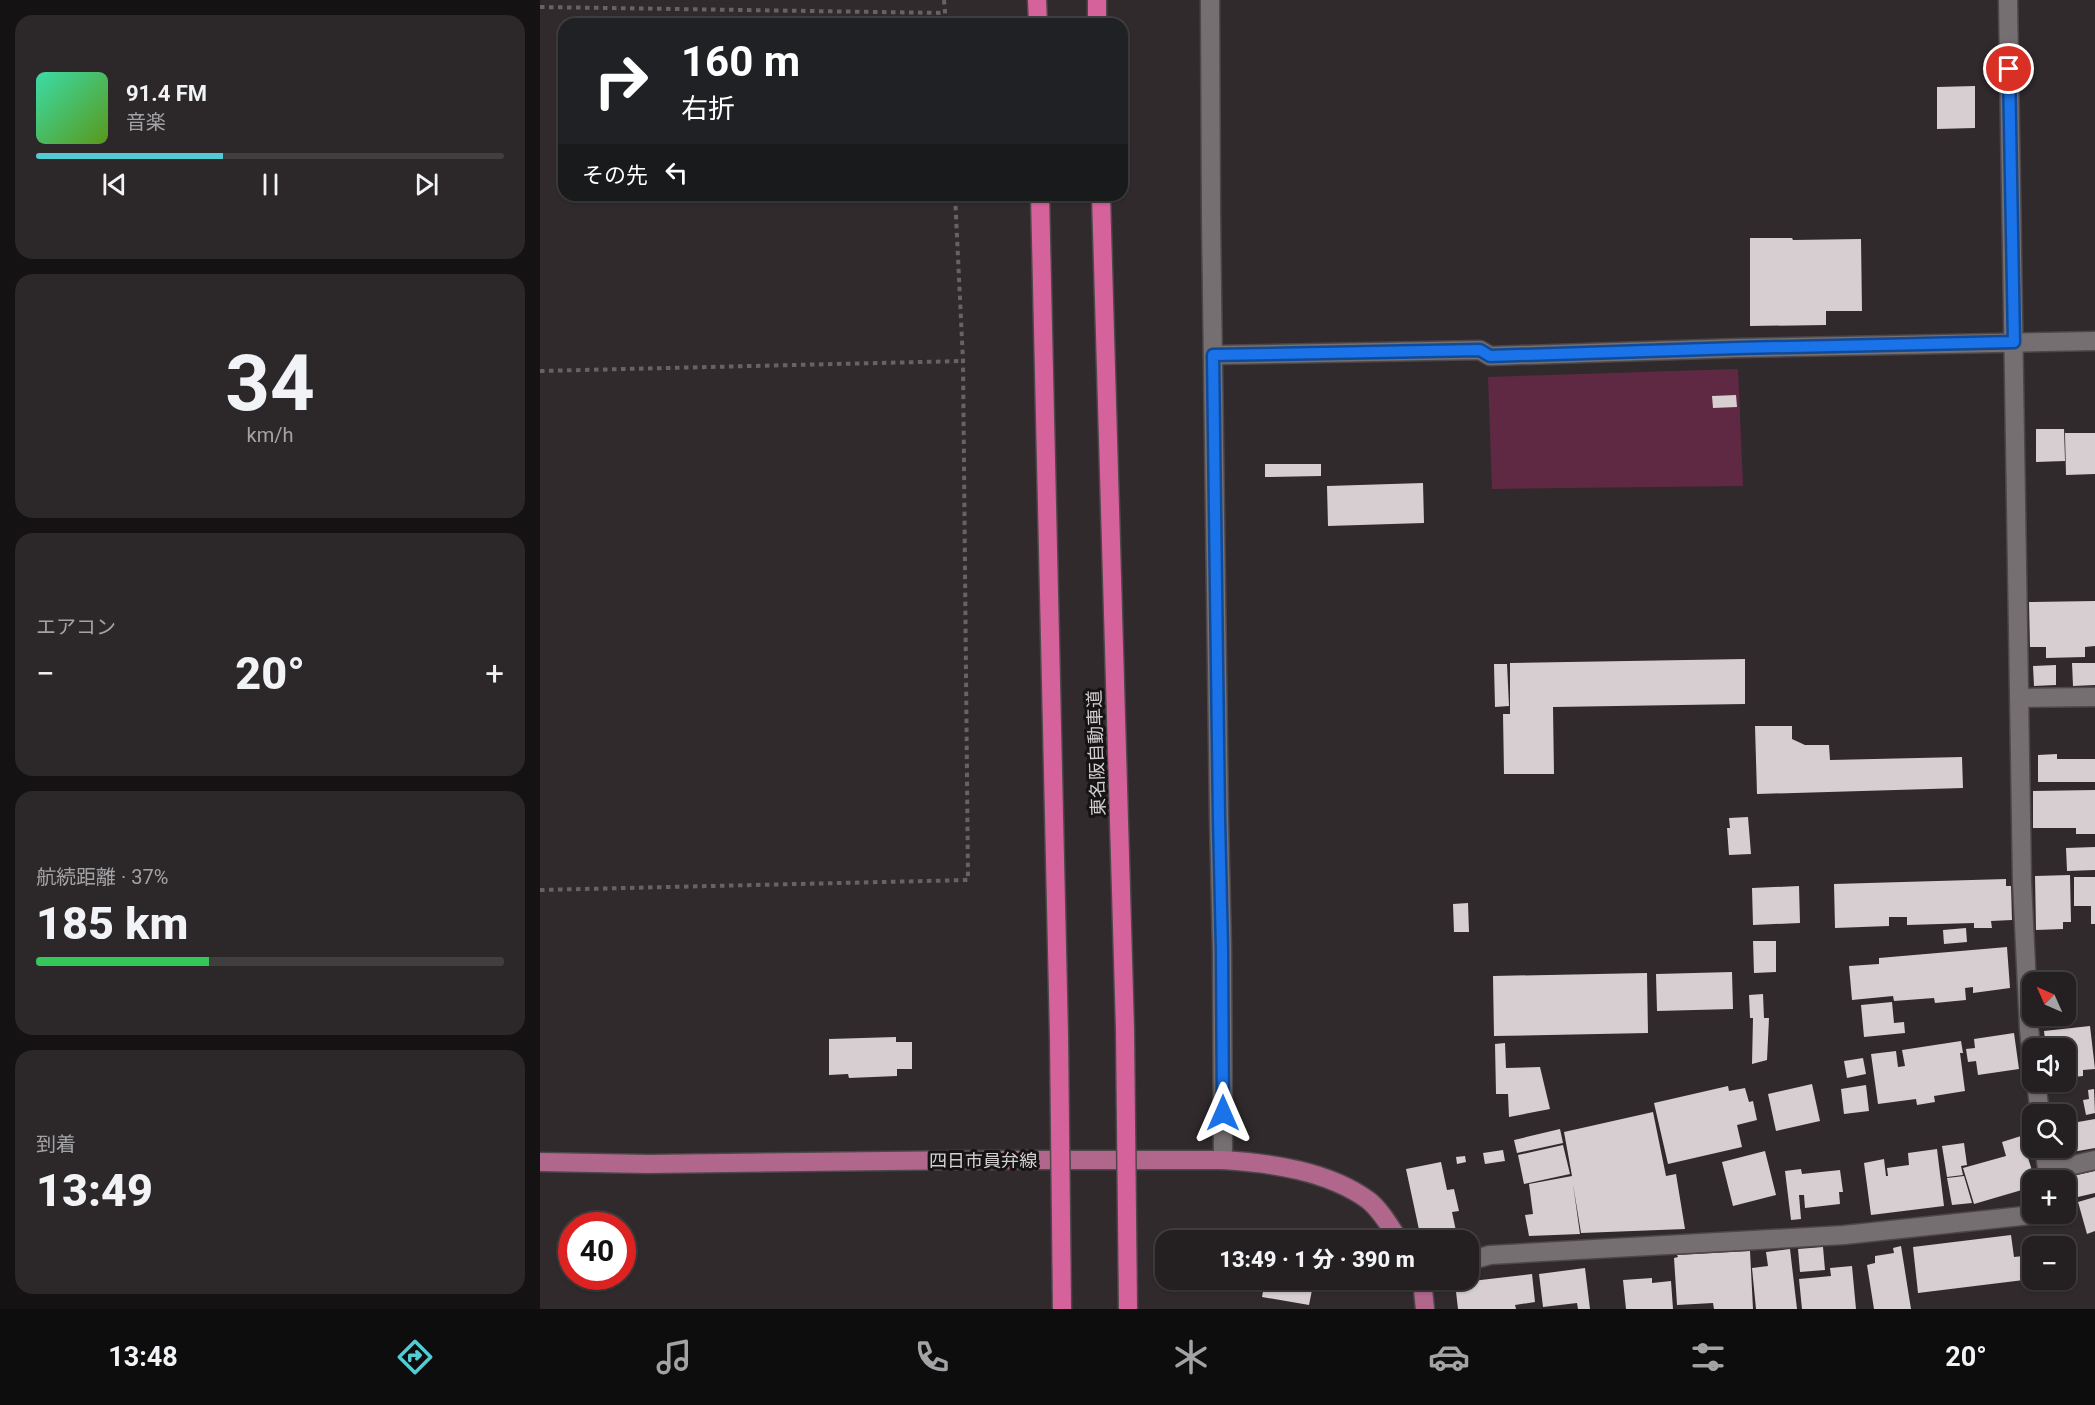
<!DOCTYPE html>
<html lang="ja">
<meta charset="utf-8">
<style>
:root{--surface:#242021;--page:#2c282a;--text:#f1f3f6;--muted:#a3a3a5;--line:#413e3f;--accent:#51ccd4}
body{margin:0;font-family:Roboto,"Noto Sans JP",sans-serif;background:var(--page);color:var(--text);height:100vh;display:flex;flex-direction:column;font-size:22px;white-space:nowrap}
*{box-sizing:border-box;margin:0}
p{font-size:20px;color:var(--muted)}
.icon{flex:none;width:33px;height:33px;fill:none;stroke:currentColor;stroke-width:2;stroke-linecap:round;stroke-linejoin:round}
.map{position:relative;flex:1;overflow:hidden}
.panel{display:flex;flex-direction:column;gap:15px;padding:15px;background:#141212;width:540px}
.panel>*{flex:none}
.hud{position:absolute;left:18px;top:18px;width:570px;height:183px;border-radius:18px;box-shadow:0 2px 4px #0004,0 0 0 2px var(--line);background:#202124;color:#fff;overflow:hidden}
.needle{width:39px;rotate:315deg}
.buttons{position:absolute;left:1482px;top:972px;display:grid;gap:12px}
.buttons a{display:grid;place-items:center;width:54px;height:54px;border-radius:12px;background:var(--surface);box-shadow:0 2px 4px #0004,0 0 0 2px var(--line);font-size:30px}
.speed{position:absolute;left:18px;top:1212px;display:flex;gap:12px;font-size:30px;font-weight:700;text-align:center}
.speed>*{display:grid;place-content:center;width:78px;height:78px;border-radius:50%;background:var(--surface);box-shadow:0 2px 4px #0004,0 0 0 2px var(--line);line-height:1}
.speed .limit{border:9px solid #d22;background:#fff;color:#111}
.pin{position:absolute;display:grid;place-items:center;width:51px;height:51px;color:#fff;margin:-26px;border:3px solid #fff;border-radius:50%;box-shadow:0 2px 6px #0007}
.me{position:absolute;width:66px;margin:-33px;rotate:0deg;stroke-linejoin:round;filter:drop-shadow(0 0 4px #0008)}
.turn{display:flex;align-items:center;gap:21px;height:126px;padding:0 24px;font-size:27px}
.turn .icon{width:78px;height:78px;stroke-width:2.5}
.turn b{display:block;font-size:42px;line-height:51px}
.then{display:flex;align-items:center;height:57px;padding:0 24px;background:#0003;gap:12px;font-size:22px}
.big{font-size:45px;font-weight:800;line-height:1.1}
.panel .widget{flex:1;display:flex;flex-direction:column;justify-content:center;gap:9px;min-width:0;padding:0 21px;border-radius:18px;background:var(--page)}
.panel .dial{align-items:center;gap:0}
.dial b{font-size:78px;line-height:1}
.song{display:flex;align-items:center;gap:18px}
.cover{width:72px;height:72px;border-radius:9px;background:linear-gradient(135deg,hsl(160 70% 55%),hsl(90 70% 35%))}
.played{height:6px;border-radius:3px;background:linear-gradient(90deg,var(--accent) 40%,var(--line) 40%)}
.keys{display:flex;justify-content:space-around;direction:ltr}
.heat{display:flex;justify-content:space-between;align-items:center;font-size:33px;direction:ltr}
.charge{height:9px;border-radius:4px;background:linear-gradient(90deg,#34c759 37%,var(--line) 0)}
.trip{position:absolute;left:615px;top:1230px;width:324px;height:60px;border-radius:18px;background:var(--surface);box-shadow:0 2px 4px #0004,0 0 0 2px var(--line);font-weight:800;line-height:60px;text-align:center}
.dock{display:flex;height:96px;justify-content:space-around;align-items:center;background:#0e0d0d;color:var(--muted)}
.dock .icon{width:42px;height:42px}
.dock .active{color:var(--accent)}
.dock b{font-size:27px;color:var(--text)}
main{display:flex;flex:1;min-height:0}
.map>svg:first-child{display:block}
.green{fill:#5f2943}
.building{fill:#d6ced1}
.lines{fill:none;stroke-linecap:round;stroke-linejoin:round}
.street-casing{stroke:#4d4749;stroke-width:21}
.secondary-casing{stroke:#4d4749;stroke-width:21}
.primary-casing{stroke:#4d4749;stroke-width:21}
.highway-casing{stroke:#4d4749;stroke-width:21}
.path{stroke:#686264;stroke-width:4;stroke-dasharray:4.5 4.5;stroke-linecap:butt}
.street{stroke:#766f72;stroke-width:18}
.secondary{stroke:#766f72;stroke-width:18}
.primary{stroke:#b0678b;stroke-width:18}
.highway{stroke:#d6629b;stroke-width:18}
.highway-bridge-casing{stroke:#4d4749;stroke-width:21;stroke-linecap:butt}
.highway-bridge{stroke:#d6629b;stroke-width:18}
.route-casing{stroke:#114b97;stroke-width:15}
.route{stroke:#1a73e8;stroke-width:10}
.labels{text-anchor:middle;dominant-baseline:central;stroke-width:6;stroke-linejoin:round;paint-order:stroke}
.street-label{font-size:18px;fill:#d4d0d2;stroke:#161314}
</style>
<main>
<section class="panel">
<div class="widget">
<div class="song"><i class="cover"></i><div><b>91.4 FM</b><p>音楽</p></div></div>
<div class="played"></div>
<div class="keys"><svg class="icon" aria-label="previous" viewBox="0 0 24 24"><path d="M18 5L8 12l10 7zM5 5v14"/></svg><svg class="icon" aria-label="pause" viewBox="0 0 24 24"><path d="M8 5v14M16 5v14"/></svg><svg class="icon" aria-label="next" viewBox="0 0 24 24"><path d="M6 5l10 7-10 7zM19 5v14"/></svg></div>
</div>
<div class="widget dial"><b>34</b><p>km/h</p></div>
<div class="widget"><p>エアコン</p>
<div class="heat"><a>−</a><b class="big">20°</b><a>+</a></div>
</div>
<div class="widget"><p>航続距離 · 37%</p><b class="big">185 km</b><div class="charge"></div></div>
<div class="widget"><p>到着</p><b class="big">13:49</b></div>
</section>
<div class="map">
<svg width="1555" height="1309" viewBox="0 0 1555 1309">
<rect width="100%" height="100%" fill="#302a2c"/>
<path class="green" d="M 1198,369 L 1203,486 L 952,489 L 948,377 Z"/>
<g class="building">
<path d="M 1435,86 L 1435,128 L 1397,129 L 1397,87 Z"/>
<path d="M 1210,238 L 1252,238 L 1253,240 L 1321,239 L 1322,311 L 1286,311 L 1286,325 L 1210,326 Z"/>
<path d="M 1196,395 L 1197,407 L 1173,408 L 1172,396 Z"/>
<path d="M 1496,429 L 1524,429 L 1525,461 L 1496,462 Z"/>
<path d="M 1525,433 L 1555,433 L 1555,474 L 1526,475 Z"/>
<path d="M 725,464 L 781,464 L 781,476 L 725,477 Z"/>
<path d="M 883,483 L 884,523 L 788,526 L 787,486 Z"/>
<path d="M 1555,601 L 1555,646 L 1545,647 L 1545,657 L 1506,658 L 1506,647 L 1490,647 L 1489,602 Z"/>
<path d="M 1205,659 L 1205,704 L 1013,707 L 1014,774 L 964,774 L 963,714 L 970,714 L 970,663 Z"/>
<path d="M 1532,663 L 1555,663 L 1555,685 L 1533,686 Z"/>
<path d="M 954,664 L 967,664 L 969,706 L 955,707 Z"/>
<path d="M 1516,665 L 1516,685 L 1494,686 L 1493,666 Z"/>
<path d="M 1215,726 L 1252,726 L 1252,739 L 1265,745 L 1289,745 L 1290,760 L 1422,757 L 1423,788 L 1217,794 Z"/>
<path d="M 1517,754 L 1517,759 L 1555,759 L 1555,782 L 1498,782 L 1498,755 Z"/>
<path d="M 1555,790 L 1555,834 L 1536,834 L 1536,828 L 1493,828 L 1493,791 Z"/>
<path d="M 1208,817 L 1211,854 L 1189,855 L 1187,828 L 1190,828 L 1189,818 Z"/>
<path d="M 1555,847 L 1555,870 L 1527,871 L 1526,848 Z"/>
<path d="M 1530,875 L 1531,922 L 1523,922 L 1523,929 L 1496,930 L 1495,876 Z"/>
<path d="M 1534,877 L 1555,877 L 1555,924 L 1551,924 L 1551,906 L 1534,906 Z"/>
<path d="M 1466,879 L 1466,886 L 1471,886 L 1472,920 L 1451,921 L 1452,928 L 1434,928 L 1434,923 L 1367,925 L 1367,917 L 1349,917 L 1349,926 L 1295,928 L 1294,884 Z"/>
<path d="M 1259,886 L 1260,923 L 1213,925 L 1212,888 Z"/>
<path d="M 928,903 L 929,932 L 914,932 L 913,904 Z"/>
<path d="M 1426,928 L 1427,942 L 1404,944 L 1403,930 Z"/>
<path d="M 1213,941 L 1236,941 L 1236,972 L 1214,973 Z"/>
<path d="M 1467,947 L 1470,988 L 1433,993 L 1433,987 L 1425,988 L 1426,1000 L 1395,1003 L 1394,998 L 1354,1001 L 1353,996 L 1312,1000 L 1309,966 L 1339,964 L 1339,958 Z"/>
<path d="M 1192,972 L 1193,1009 L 1117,1011 L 1116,974 Z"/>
<path d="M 1107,973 L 1108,1033 L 954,1036 L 953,976 Z"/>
<path d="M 1223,994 L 1224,1018 L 1229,1018 L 1227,1060 L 1212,1064 L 1213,1018 L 1210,1018 L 1209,995 Z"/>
<path d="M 1352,1002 L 1354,1023 L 1364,1022 L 1365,1033 L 1324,1037 L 1321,1005 Z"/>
<path d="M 1550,1026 L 1555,1069 L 1543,1070 L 1543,1076 L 1526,1078 L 1526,1048 L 1506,1048 L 1504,1031 Z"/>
<path d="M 1474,1033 L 1479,1069 L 1438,1075 L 1436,1061 L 1428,1062 L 1426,1049 L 1435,1048 L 1434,1039 Z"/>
<path d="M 356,1037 L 356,1042 L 372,1042 L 372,1069 L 357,1069 L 357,1076 L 309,1078 L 308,1074 L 289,1075 L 289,1039 Z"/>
<path d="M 1421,1041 L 1423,1053 L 1420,1053 L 1425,1091 L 1394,1096 L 1395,1102 L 1377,1105 L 1376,1099 L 1338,1104 L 1331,1054 L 1356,1051 L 1358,1067 L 1365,1066 L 1362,1050 Z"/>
<path d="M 965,1043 L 966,1068 L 1000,1067 L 1010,1109 L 969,1117 L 968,1094 L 956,1094 L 955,1044 Z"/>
<path d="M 1323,1058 L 1326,1074 L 1307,1078 L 1304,1061 Z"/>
<path d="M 1272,1084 L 1280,1121 L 1236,1131 L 1228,1094 Z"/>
<path d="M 1326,1085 L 1329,1111 L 1304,1114 L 1301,1089 Z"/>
<path d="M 1188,1086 L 1189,1091 L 1205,1088 L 1209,1102 L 1213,1101 L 1217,1120 L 1197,1125 L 1202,1147 L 1128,1164 L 1114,1103 Z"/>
<path d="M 1554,1089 L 1555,1113 L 1546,1115 L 1543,1100 L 1549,1099 L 1548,1090 Z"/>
<path d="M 1113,1112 L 1126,1176 L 1136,1174 L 1145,1229 L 1041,1233 L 1033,1184 L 1040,1234 L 989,1236 L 985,1215 L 993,1214 L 989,1184 L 1032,1176 L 1024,1132 Z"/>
<path d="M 1537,1115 L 1538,1122 L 1555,1119 L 1555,1148 L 1521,1154 L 1520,1148 L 1526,1148 L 1526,1117 Z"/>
<path d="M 1020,1129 L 1023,1143 L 977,1153 L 974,1140 Z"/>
<path d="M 1481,1136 L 1495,1180 L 1492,1180 L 1492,1187 L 1434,1204 L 1423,1168 L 1466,1156 L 1462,1142 Z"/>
<path d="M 1424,1143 L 1427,1165 L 1421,1166 L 1423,1175 L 1407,1177 L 1402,1146 Z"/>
<path d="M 1023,1145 L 1030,1174 L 984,1184 L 978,1155 Z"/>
<path d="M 1397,1149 L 1404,1206 L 1331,1215 L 1324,1163 L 1344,1159 L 1346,1176 L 1348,1176 L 1347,1168 L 1369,1165 L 1368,1153 Z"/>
<path d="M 963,1150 L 965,1161 L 945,1164 L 943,1153 Z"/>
<path d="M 1225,1151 L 1236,1195 L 1193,1206 L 1182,1162 Z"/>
<path d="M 925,1156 L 926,1162 L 917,1164 L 916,1157 Z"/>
<path d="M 901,1162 L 907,1190 L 914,1189 L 919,1211 L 912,1212 L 916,1231 L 881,1239 L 866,1169 Z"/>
<path d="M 1261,1169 L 1262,1174 L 1300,1170 L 1303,1192 L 1299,1192 L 1300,1204 L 1265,1208 L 1264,1195 L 1259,1195 L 1261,1219 L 1251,1220 L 1245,1171 Z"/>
<path d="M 1555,1171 L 1555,1193 L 1529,1199 L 1524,1178 Z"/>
<path d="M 1424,1176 L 1432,1203 L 1412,1205 L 1407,1178 Z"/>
<path d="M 1555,1197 L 1555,1231 L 1547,1234 L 1538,1202 Z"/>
<path d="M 1471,1235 L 1474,1257 L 1492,1255 L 1492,1279 L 1378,1293 L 1373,1247 Z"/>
<path d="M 1361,1246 L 1371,1309 L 1334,1309 L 1327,1265 L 1335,1263 L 1335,1256 L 1354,1253 L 1353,1248 Z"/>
<path d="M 1283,1247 L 1285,1270 L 1260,1272 L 1258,1249 Z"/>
<path d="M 1250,1249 L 1257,1309 L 1216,1309 L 1212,1268 L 1228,1266 L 1226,1252 Z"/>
<path d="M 1210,1251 L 1213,1309 L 1174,1309 L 1173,1303 L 1137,1305 L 1134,1258 L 1138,1257 L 1137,1255 Z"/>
<path d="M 1312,1266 L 1316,1309 L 1262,1309 L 1259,1279 L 1291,1276 L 1290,1268 Z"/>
<path d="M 1045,1268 L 1050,1309 L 1038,1309 L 1037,1303 L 1003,1307 L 999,1274 Z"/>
<path d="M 992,1274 L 995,1302 L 975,1305 L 976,1309 L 918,1309 L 915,1283 Z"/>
<path d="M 1112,1278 L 1112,1283 L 1131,1281 L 1133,1309 L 1086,1309 L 1083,1280 Z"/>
<path d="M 725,1280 L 774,1280 L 769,1305 L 722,1297 Z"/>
</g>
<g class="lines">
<defs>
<g id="street">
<path d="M 1468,0 L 1482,882 L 1489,1029 L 1492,1059"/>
<path d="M 673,355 L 940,350 L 950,356 L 1198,348 L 1555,341"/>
<path d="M 1480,698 L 1555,697"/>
<path d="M 1496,1082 L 1500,1114"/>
<path d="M 1504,1148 L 1509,1180"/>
<path d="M 1508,1171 L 1555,1160"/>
<path d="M 928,1261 L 950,1255 L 1304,1235 L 1501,1214"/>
</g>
<path id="secondary" d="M 670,0 L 671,217 L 679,818 L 682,950 L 683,1160"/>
<g id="primary">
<path d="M 0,1162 L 108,1164 L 428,1160 L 683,1160 C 731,1163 788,1171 828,1200 C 841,1210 850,1227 859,1240"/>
<path d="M 882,1280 L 885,1309"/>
</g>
<g id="highway">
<path d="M 497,0 L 498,24"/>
<path d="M 557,0 L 557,24"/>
<path d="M 500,195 L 519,1037"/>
<path d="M 561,195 L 585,1030"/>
</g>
</defs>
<use href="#street" class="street-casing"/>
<use href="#secondary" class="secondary-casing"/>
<use href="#primary" class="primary-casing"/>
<use href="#highway" class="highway-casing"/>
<g class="path">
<path d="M 404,0 L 406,24"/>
<path d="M 0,7 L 405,13"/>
<path d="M 0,371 L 423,361"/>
<path d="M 0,890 L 428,880 L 423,361 L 415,195"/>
</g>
<use href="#street" class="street"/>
<use href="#secondary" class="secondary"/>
<use href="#primary" class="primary"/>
<use href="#highway" class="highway"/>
<defs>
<g id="highway-bridge">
<path d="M 585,1030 L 588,1309"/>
<path d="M 519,1037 L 522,1309"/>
</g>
</defs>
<use href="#highway-bridge" class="highway-bridge-casing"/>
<use href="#highway-bridge" class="highway-bridge"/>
</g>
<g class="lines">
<defs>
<path id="route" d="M 683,1113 L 682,950 L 679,818 L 673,355 L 940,350 L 950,356 L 1198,348 L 1474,342 L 1469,69"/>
</defs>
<use href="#route" class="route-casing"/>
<use href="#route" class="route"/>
</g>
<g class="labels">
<g class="street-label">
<text transform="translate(556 753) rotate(-92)">東名阪自動車道</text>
<text x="443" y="1160">四日市員弁線</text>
</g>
</g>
</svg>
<div class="buttons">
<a><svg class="needle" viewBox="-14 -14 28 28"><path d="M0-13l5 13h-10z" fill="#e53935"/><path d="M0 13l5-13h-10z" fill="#a3a3a5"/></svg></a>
<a><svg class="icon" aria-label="sound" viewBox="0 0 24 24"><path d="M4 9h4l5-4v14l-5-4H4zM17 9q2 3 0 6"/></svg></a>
<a><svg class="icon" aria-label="search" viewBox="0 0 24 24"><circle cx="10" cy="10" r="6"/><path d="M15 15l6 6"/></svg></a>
<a>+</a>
<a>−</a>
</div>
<div class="speed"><div class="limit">40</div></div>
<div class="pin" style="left:1469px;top:69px;background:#d93025"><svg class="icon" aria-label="arrive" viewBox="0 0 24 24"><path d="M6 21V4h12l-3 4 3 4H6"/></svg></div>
<svg class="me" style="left:683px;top:1113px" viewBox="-20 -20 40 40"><path d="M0-17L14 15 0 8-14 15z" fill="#1a73e8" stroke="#fff" stroke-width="4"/></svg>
<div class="trip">13:49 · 1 分 · 390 m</div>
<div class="hud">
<div class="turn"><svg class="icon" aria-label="right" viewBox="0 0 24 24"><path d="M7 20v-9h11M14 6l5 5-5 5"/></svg><div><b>160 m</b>右折</div></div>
<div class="then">その先<svg class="icon" aria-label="left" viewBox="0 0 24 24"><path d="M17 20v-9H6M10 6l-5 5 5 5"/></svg></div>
</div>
</div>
</main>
<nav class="dock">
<b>13:48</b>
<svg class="icon active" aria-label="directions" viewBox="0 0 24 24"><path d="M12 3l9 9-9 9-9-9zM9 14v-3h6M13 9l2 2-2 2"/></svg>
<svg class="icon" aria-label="music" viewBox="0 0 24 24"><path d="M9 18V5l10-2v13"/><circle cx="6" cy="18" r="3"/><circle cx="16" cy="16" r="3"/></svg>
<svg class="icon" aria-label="phone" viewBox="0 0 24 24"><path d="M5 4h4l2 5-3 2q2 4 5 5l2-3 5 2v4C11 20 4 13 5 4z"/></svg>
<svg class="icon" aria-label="climate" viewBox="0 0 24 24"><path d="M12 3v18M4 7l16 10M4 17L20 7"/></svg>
<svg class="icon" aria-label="car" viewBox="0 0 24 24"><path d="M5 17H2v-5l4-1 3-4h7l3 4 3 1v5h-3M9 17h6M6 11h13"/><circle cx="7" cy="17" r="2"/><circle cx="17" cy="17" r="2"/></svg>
<svg class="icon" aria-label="filters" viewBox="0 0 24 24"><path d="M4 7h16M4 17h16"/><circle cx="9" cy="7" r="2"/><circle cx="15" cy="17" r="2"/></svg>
<b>20°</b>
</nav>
